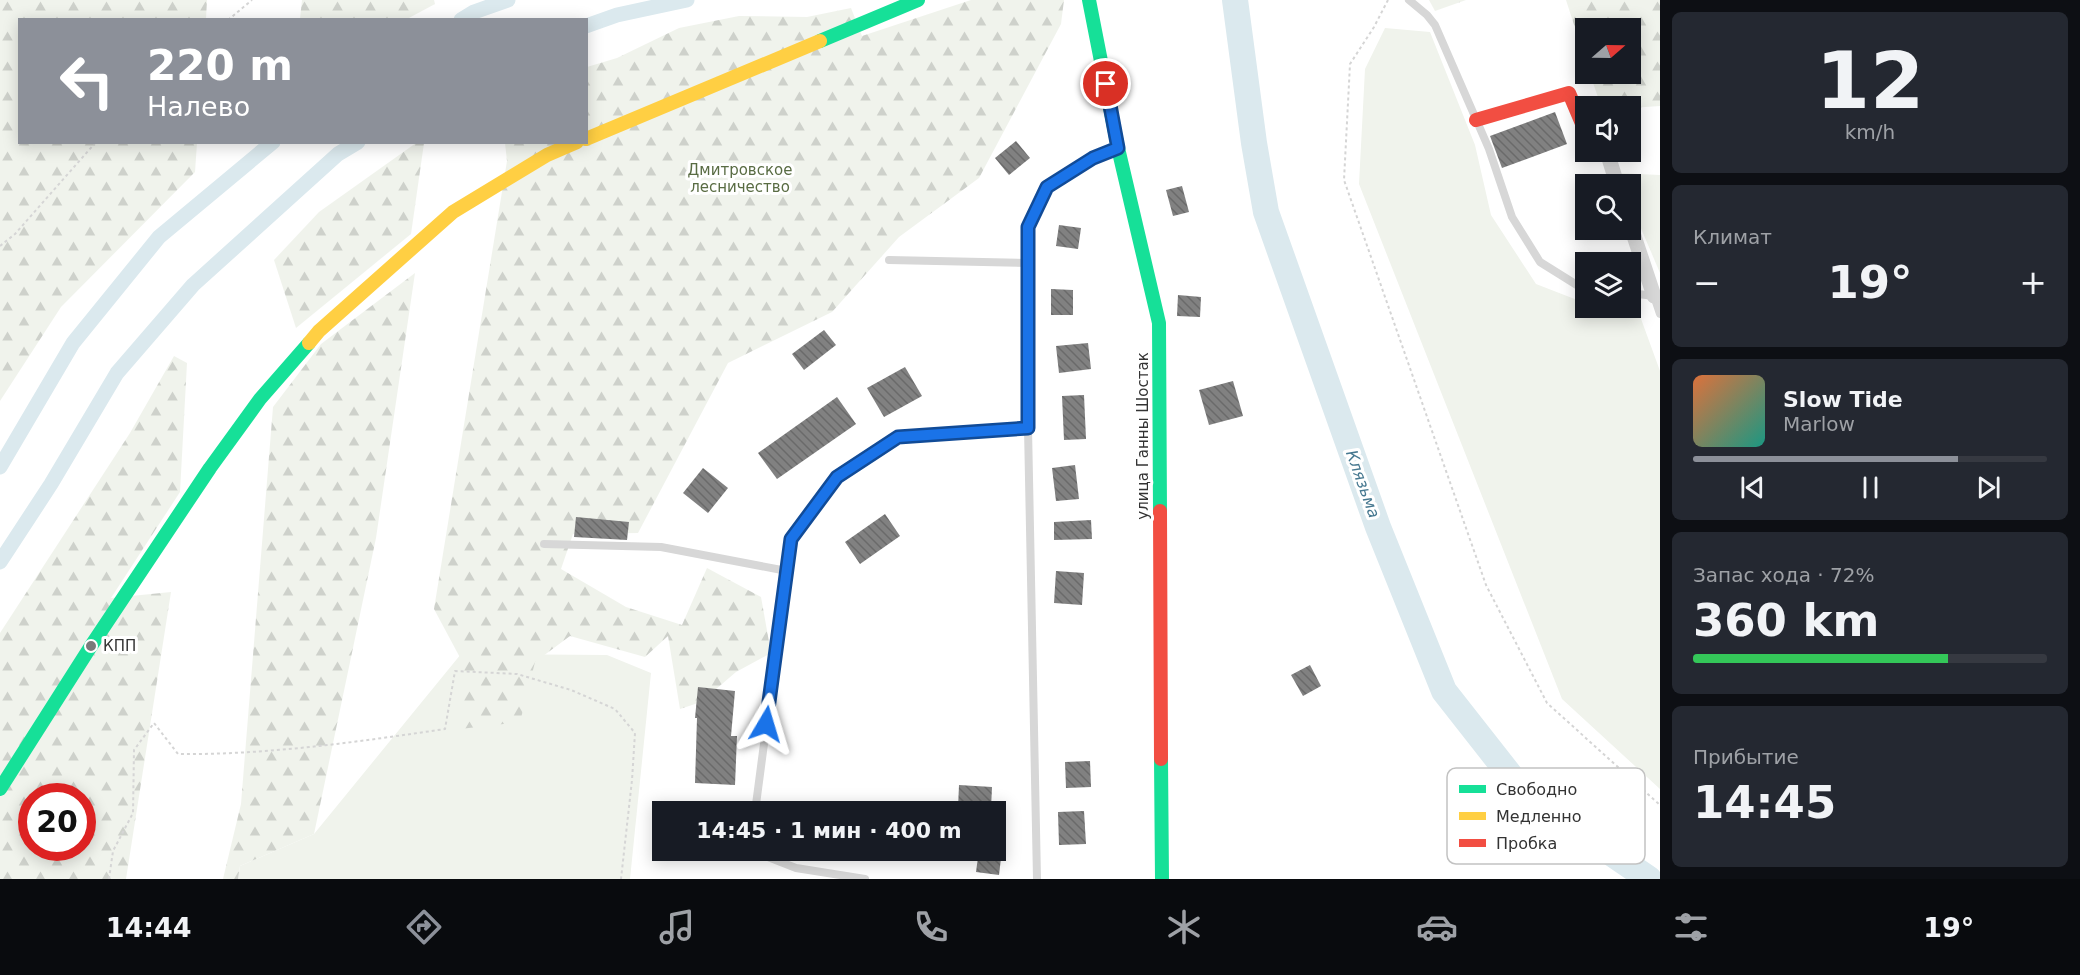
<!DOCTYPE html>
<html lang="ru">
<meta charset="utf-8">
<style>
:root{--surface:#171b24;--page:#242831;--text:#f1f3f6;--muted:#9ea1a6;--line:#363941;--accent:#8c9099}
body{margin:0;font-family:"DejaVu Sans",sans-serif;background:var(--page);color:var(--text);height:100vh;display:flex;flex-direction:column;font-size:22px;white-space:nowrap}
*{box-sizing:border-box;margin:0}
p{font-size:20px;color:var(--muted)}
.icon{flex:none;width:33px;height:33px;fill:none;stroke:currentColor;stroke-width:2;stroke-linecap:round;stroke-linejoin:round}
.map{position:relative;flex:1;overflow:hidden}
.sheet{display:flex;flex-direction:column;gap:12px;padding:12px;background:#0d0f14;width:420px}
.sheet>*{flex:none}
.banner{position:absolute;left:18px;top:18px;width:570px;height:126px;border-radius:0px;box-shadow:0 3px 15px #0003;background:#8c9099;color:#fff;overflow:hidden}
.needle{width:39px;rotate:70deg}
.controls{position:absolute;left:1575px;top:18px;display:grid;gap:12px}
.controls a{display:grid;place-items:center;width:66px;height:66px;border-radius:0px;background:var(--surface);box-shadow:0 3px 15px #0003;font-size:30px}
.speed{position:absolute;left:18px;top:783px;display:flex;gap:12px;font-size:30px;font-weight:700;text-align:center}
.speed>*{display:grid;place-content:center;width:78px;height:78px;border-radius:50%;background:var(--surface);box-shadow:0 3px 15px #0003;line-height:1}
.speed .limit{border:9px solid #d22;background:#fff;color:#111}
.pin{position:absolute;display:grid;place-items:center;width:51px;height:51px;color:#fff;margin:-26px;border:3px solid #fff;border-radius:50%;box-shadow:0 2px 6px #0007}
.me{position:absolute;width:66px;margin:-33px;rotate:7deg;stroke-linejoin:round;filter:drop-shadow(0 0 4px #0008)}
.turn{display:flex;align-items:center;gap:21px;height:126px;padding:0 30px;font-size:27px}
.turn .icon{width:78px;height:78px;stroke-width:2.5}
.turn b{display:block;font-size:42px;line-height:51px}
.big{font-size:45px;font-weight:600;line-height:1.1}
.sheet .tile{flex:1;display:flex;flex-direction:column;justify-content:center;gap:9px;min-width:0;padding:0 21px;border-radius:9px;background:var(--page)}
.sheet .dial{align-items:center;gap:0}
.dial b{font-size:78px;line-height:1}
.song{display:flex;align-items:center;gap:18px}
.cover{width:72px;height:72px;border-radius:9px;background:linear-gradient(135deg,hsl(20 70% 55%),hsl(170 70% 35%))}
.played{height:6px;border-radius:3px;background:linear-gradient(90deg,var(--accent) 75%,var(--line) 75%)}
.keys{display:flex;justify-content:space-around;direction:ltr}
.heat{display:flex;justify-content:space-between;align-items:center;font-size:33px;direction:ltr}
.charge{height:9px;border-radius:4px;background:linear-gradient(90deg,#34c759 72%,var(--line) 0)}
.trip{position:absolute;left:652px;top:801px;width:354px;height:60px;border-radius:0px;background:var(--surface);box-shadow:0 3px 15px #0003;font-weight:600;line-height:60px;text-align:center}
.tabs{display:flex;height:96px;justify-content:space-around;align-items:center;background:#090b0e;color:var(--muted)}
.tabs .icon{width:42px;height:42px}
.tabs .current{color:var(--accent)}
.tabs b{font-size:27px;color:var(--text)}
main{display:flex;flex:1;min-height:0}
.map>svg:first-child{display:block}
.green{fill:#f0f3ec}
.forest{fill:url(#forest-firs);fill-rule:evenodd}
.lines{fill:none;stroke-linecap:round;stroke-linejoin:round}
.canal{stroke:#dbe9ee;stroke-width:15}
.river{stroke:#dbe9ee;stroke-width:26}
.building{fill:url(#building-back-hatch)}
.path{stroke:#d5d5d5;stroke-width:2;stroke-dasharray:3 3;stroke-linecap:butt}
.lane{stroke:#d7d7d7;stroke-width:8}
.street{stroke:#d7d7d7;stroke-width:15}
.fast{stroke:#16e098;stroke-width:14}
.slow{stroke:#ffcf43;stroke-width:14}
.jam{stroke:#f24e42;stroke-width:14}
.route-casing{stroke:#114b97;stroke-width:15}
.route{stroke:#1a73e8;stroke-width:10}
.poi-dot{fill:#7a7a7a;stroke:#fff;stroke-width:2}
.labels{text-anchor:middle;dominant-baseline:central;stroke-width:6;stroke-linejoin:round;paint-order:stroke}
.park-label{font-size:15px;fill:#596c43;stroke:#fff}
.street-label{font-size:15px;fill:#333;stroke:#fff}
.poi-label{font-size:15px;fill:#333;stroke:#fff;text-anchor:start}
.water-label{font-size:16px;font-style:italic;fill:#467890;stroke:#fff}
.key{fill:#fff;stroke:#c2c2c2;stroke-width:1.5}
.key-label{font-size:16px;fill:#333}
</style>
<main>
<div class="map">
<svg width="1660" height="879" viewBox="0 0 1660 879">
<defs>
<pattern id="forest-firs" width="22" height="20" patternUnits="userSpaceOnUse" patternTransform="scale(1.5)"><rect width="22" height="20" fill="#f0f3ec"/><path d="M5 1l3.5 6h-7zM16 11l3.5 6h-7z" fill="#ced1cb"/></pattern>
<pattern id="building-back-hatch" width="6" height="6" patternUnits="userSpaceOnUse" patternTransform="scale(1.5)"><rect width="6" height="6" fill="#818181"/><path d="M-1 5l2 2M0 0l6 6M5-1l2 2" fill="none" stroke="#6a6a6a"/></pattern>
</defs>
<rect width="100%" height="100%" fill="#fff"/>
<g class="green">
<path d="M 1385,28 L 1430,32 L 1475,145 L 1491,215 L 1536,284 L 1585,303 L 1586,308 L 1603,308 L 1640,316 L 1660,371 L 1660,789 L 1562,699 L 1359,184 L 1365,69 Z"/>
<path d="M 1617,173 L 1660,175 L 1660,273 L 1631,205 L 1630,184 L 1621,184 Z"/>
<path d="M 461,654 L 607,655 L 651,673 L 630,879 L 238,879 L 240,866 L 314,834 Z"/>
</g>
<g class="forest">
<path d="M 0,0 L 207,0 L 206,19 L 20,20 L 20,142 L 197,143 L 195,172 L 61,307 L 0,401 Z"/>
<path d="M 302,0 L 434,0 L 435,4 L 407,19 L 300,19 Z"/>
<path d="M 971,0 L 1064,0 L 1061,24 L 979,178 L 899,237 L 832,312 L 728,363 L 638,533 L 573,534 L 561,569 L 626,607 L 682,625 L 707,568 L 761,597 L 771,653 L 736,672 L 701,702 L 680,709 L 668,636 L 645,657 L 570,636 L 535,662 L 520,722 L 460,729 L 464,665 L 434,609 L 507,161 L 505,143 L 586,142 L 587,67 L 617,58 L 679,28 L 739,16 L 807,17 L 851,8 L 862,36 Z"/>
<path d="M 1429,0 L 1466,0 L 1435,11 Z"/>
<path d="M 1566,0 L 1660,0 L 1660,106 L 1631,108 L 1601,106 L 1590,74 L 1630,74 L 1630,28 L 1586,28 L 1585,59 Z"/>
<path d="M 416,143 L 424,143 L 411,234 L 296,328 L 274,260 L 319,212 Z"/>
<path d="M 415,273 L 376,538 L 314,834 L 240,866 L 238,879 L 223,879 L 241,804 L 273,407 L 321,344 Z"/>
<path d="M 174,356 L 187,363 L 180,492 L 111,598 L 171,592 L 126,879 L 0,879 L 0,633 L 130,433 ZM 32,796 L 82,796 L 82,848 L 32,848 Z"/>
</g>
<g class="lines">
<g class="canal">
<path d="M 461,20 L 474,12 L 508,0"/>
<path d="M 586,26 L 617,15 L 687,0"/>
<path d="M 0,467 L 73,343 L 159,237 L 273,142"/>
<path d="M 0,562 L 51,484 L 117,373 L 193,285 L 338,154 L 358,142"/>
</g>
<path class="river" d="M 1235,0 L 1254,143 L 1266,212 L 1378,527 L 1444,691 L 1517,784 L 1579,831 L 1649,879"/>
</g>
<g class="building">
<path d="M 1555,112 L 1567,144 L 1502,168 L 1490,136 Z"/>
<path d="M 1016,141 L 1030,158 L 1009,175 L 995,158 Z"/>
<path d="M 1182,186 L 1189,212 L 1173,216 L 1166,190 Z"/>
<path d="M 1059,225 L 1081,228 L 1078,249 L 1056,246 Z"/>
<path d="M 1051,289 L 1073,290 L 1073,315 L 1051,315 Z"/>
<path d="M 1178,295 L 1201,297 L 1200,317 L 1177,316 Z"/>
<path d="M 824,330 L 836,345 L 804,370 L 792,354 Z"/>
<path d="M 1088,343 L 1091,369 L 1059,373 L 1056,346 Z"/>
<path d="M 905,367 L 922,396 L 884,417 L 867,388 Z"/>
<path d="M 1233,381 L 1243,416 L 1209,425 L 1199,390 Z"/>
<path d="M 1084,395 L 1086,439 L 1064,440 L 1062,396 Z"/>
<path d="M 837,397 L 856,424 L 777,479 L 758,453 Z"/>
<path d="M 1075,465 L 1079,499 L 1056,501 L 1052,468 Z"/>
<path d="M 703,468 L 728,488 L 708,513 L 683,493 Z"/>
<path d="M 885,514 L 900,536 L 860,564 L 845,542 Z"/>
<path d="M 576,517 L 629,522 L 627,540 L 574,537 Z"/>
<path d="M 1091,520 L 1092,539 L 1054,540 L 1054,522 Z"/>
<path d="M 1056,571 L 1084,573 L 1082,605 L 1054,603 Z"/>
<path d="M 1310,665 L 1321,686 L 1303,696 L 1291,675 Z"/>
<path d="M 698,687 L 735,691 L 731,736 L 737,736 L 735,785 L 695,783 L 697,718 L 695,718 Z"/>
<path d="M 1090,761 L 1091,787 L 1066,788 L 1065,762 Z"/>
<path d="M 959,785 L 992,787 L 991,809 L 958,808 Z"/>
<path d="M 1084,811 L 1086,844 L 1059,845 L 1058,812 Z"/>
<path d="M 979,850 L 1002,850 L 999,875 L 976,872 Z"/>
</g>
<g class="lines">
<g class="path">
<path d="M 1388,0 L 1374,27 L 1350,64 L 1344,180 L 1486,585 L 1547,703 L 1660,805"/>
<path d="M 228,20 L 252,0"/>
<path d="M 0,246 L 15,234 L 96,142"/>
<path d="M 109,879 L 113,851 L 133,813 L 134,750 L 154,723 L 178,754 C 267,755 357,742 445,729 L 455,671 L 517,674 L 571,690 L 615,709 L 635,733 L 632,780 L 621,879"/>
</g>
<g class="lane">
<path d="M 1409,0 L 1427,15 L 1435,25 L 1489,149 L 1512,217 L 1540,262 L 1580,287 L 1586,287"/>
<path d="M 889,260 L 1028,263"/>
<path d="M 1630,293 L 1654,296 L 1660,314"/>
<path d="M 544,544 L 661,547 L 787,571"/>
<path d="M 755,812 L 791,539 L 837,478 L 898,437 L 1028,428"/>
<path d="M 750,850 L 796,868 L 865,879"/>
<path d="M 1037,879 L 1028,428 L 1028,227 L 1047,187 L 1093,158 L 1116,149"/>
</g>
<g class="street">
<path d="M 1607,152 L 1617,184"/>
<path d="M 1630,224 L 1654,296"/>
</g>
<g class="fast">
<path d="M 1089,0 L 1118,148 L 1159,323 L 1160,511"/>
<path d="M 820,41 L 918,0"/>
<path d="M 1161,759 L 1162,879"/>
<path d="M 0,789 L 91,646 L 210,468 L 260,399 L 309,343"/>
</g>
<g class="slow">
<path d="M 586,139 L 820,41"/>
<path d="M 309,343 L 319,331 L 453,212 L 547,155 L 577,142"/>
</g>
<g class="jam">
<path d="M 1476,120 L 1569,93 L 1586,133"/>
<path d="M 1160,511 L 1161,759"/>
</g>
</g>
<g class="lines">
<defs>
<path id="route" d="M 766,724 L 791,539 L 837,477 L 898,437 L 1028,428 L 1028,227 L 1047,187 L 1093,158 L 1118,148 L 1106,84"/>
</defs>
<use href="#route" class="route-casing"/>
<use href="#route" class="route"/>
</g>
<circle class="poi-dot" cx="91" cy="646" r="6"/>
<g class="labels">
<g class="park-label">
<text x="740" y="170">Дмитровское<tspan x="740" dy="17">лесничество</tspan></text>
</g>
<g class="street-label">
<text transform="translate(1143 436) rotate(-90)">улица Ганны Шостак</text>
</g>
<g class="poi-label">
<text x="103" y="646">КПП</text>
</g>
<g class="water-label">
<text transform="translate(1363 484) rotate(70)">Клязьма</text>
</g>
</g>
<rect x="1447" y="768" width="198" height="96" rx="9" class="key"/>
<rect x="1459" y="785" width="27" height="8" fill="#16e098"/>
<rect x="1459" y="812" width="27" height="8" fill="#ffcf43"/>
<rect x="1459" y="839" width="27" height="8" fill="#f24e42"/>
<g class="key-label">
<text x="1496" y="795">Свободно</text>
<text x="1496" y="822">Медленно</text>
<text x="1496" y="849">Пробка</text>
</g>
</svg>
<div class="controls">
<a><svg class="needle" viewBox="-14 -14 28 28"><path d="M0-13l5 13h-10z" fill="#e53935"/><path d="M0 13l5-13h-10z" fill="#9ea1a6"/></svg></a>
<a><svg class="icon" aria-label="sound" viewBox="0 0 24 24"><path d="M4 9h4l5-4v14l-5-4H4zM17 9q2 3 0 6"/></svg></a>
<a><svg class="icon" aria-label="search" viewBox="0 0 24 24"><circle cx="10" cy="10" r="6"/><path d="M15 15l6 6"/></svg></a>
<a><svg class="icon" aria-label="layers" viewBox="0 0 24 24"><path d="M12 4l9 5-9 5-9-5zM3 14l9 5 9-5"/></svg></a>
</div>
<div class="speed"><div class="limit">20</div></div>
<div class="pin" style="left:1106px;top:84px;background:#d93025"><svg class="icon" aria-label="arrive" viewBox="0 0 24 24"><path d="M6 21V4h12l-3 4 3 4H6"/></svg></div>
<svg class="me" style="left:766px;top:724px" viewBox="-20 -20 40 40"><path d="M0-17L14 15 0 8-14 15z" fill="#1a73e8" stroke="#fff" stroke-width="4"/></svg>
<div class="trip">14:45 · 1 мин · 400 m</div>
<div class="banner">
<div class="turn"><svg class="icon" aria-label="left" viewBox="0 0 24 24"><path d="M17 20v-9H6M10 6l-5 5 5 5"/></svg><div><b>220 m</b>Налево</div></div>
</div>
</div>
<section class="sheet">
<div class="tile dial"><b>12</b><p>km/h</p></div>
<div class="tile"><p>Климат</p>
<div class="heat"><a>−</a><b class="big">19°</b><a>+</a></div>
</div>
<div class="tile">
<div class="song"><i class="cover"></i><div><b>Slow Tide</b><p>Marlow</p></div></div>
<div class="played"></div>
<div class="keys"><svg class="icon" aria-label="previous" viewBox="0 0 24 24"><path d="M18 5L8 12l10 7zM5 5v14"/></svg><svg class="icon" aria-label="pause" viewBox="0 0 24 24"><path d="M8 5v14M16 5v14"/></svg><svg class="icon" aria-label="next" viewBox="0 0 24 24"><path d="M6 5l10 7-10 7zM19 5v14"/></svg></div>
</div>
<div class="tile"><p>Запас хода · 72%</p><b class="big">360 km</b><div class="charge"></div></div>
<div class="tile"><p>Прибытие</p><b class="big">14:45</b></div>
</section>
</main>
<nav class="tabs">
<b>14:44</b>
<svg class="icon current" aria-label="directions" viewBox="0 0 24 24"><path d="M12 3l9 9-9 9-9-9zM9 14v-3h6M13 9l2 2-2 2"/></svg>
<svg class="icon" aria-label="music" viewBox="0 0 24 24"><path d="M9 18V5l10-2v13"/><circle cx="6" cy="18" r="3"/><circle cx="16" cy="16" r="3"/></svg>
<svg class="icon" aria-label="phone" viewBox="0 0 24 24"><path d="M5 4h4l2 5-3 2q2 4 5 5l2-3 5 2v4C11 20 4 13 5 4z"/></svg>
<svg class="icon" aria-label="climate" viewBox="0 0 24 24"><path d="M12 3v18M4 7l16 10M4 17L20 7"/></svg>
<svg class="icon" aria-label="car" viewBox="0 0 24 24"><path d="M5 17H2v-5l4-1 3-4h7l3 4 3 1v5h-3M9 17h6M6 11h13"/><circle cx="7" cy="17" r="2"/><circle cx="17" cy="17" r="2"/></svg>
<svg class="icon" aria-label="filters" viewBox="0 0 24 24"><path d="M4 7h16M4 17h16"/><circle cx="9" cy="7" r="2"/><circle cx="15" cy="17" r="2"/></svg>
<b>19°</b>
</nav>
